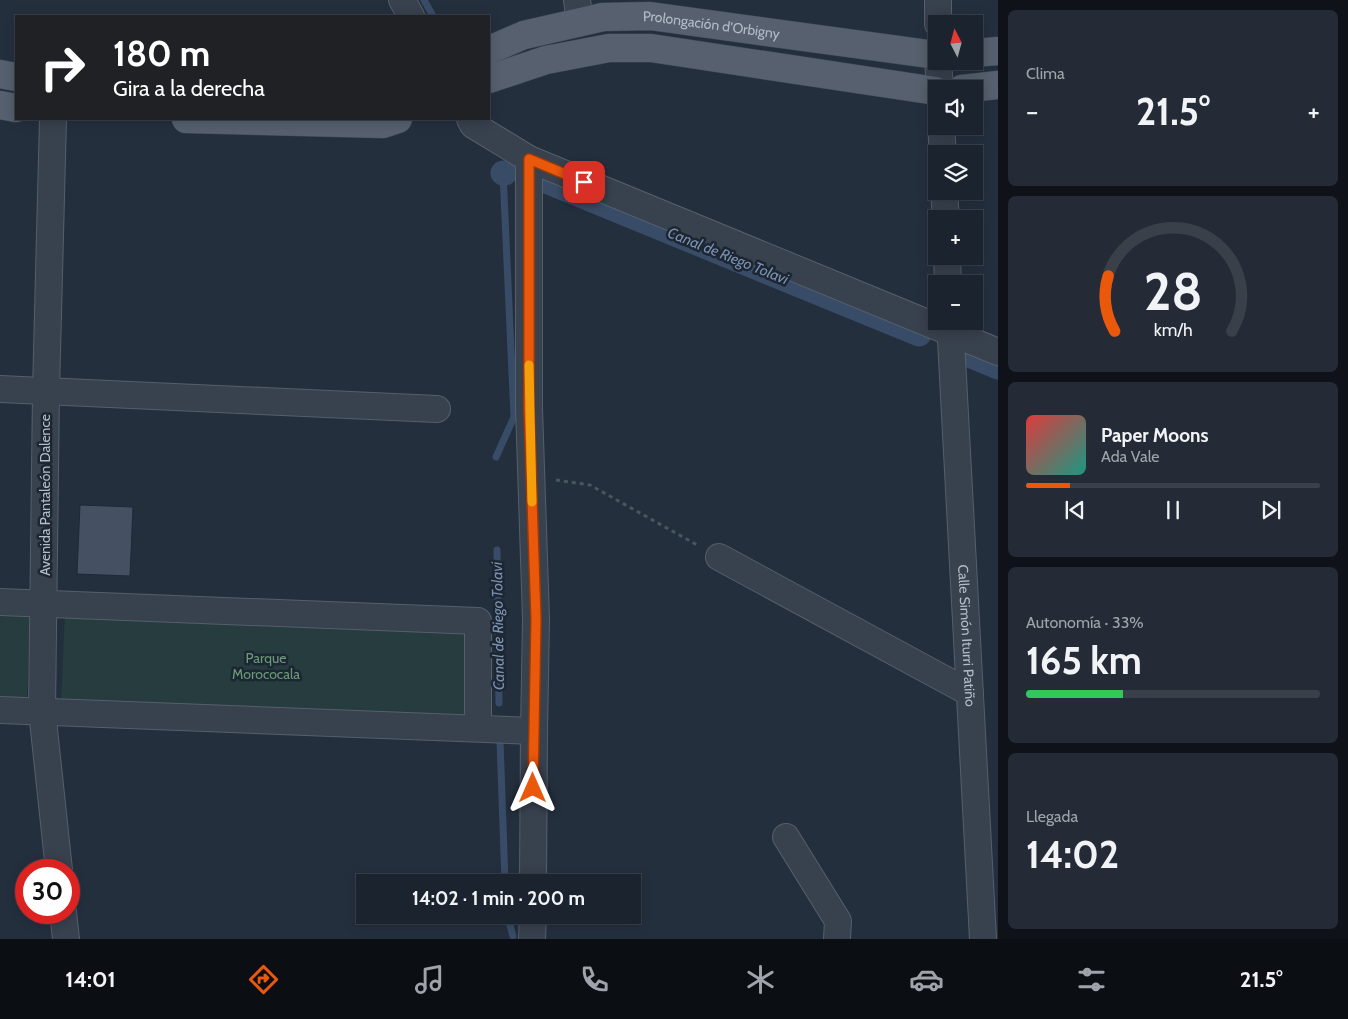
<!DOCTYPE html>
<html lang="es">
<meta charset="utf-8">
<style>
:root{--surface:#1b232e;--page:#242b36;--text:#f1f3f6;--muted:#a0a4aa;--line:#39404a;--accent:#ea580c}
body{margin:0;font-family:Cabin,sans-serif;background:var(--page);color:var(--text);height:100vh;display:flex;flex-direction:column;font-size:19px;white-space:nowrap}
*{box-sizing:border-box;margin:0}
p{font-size:16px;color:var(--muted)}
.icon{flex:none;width:28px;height:28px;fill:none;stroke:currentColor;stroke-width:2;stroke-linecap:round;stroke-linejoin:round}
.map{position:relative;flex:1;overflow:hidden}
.side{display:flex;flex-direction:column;gap:10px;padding:10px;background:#0f1319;width:350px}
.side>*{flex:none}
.banner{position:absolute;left:15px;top:15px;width:475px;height:105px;border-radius:0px;box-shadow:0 2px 12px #0003,0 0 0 1px var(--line);background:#202124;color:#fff;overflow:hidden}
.needle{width:32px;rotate:354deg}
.tools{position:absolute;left:928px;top:15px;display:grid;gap:10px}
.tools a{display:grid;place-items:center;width:55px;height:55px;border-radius:0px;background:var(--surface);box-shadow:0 2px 12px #0003,0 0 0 1px var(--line);font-size:25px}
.speed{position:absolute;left:15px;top:859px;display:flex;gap:10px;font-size:25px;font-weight:700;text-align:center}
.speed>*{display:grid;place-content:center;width:65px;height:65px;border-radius:50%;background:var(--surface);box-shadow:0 2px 12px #0003,0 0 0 1px var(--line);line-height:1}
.speed .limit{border:8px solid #d22;background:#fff;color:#111}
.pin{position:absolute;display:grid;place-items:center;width:42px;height:42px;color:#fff;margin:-21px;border-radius:10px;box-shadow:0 2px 8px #0006}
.me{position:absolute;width:55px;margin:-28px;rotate:0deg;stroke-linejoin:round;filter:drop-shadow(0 0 4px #0008)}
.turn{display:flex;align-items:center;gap:18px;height:105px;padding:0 15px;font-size:22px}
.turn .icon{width:65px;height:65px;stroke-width:2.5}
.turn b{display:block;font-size:35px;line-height:42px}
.big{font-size:38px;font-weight:700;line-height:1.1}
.side .card{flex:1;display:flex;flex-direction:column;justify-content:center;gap:8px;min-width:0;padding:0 18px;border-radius:8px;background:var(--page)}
.side .dial{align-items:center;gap:0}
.dial svg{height:130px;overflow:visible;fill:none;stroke:var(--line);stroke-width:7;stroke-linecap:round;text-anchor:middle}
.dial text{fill:var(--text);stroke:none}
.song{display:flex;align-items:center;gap:15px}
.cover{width:60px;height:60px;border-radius:8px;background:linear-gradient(135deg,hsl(0 70% 55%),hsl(170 70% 35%))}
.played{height:5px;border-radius:2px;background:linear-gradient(90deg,var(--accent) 15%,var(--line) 15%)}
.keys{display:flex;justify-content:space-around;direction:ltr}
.heat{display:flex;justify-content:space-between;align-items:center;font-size:28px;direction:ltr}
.charge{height:8px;border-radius:4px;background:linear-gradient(90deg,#34c759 33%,var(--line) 0)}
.trip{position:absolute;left:356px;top:874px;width:285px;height:50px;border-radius:0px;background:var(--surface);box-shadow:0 2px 12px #0003,0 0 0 1px var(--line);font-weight:700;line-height:50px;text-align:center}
.tabs{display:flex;height:80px;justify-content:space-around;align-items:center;background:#0b0e12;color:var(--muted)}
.tabs .icon{width:35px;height:35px}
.tabs .on{color:var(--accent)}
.tabs b{font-size:22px;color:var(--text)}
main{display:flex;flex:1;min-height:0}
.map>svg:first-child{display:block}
.green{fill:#263c3f}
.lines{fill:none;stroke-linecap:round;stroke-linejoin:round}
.stream{stroke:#394c67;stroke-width:7}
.canal{stroke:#394c67;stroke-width:25}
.building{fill:#455162;stroke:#1f2835}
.minor-casing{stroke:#565f6c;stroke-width:28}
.major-casing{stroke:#414a57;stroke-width:29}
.path{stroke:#44595c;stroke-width:3;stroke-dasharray:4 4;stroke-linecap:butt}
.minor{stroke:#38414e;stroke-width:26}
.major{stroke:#56606e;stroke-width:28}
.route-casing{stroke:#983908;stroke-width:12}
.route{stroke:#ea580c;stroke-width:9}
.slow{stroke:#f59e0b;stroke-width:9}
.labels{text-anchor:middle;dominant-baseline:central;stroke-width:5;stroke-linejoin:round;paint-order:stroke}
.street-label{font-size:14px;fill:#b4bcc9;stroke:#1d2633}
.park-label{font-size:14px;fill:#6b9a76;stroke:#1d2633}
.water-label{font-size:15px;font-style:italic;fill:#7c92b1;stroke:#1d2633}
</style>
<main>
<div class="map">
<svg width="998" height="939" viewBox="0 0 998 939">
<rect width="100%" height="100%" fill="#242f3e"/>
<g class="green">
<path d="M 0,610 L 30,611 L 27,698 L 0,697 Z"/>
<path d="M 65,615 L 470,631 L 467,717 L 61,701 Z"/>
</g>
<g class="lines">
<g class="stream">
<path d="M 424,0 L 433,16"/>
<path d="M 496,457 L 514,417 L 503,173"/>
<path d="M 497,550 L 499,703"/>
<path d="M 500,741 L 505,882"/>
<path d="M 507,915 L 513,936"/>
</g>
<g class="canal">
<path d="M 503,173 L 505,173"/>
<path d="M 536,179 L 541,179 L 919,334"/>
<path d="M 957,350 L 998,367"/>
</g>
</g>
<path class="building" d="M 80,505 L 133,507 L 130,576 L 77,574 Z"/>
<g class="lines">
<defs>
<g id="minor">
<path d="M 402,0 L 411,16"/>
<path d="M 577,0 L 580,22"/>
<path d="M 938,24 L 938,0"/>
<path d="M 938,61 L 940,89"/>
<path d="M 53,119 L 46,391 L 42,711 L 59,870"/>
<path d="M 470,119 L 473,125 L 529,159 L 529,408 L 536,619 L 534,731 L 533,882"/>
<path d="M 941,126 L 943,154"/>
<path d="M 529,159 L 998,352"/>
<path d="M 944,191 L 946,219"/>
<path d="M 947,256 L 948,284"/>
<path id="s1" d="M 950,321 L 983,939"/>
<path d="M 0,389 L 437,409"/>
<path d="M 719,557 L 970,693"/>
<path d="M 0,602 L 478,621 L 478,728"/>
<path d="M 0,710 L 534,731"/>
<path d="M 786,837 L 838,921 L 837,939"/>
<path d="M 63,912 L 66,939"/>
<path d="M 532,939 L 533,915"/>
</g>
<g id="major">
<path id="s2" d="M 489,50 L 524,35 L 603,17 L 650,16 L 936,55"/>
<path d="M 974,53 L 998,51"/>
<path d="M 0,74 L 16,77"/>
<path d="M 489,79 L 546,60 L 609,48 L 651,48 L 936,91"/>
<path d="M 962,89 L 998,85"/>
<path d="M 0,105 L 16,108"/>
<path d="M 186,119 L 383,124 L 398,119"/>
</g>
</defs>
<use href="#minor" class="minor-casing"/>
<use href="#major" class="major-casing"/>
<path class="path" d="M 556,480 L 590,485 L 699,546"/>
<use href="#minor" class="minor"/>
<use href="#major" class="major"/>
</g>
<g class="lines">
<defs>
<path id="route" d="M 533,788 L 536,619 L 529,408 L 529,159 L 584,182"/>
</defs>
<use href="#route" class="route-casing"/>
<use href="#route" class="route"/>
<path class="slow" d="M 529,365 L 532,502"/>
</g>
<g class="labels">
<g class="street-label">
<text stroke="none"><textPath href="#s2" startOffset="228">Prolongación d'Orbigny</textPath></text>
<text transform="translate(45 495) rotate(-90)">Avenida Pantaleón Dalence</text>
<text stroke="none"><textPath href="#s1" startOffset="315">Calle Simón Iturri Patiño</textPath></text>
</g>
<g class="park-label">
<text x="266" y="658">Parque<tspan x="266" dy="16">Morococala</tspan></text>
</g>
<g class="water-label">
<text transform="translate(728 256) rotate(22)">Canal de Riego Tolavi</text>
<text transform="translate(498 626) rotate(-91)">Canal de Riego Tolavi</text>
</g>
</g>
</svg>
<div class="tools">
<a><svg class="needle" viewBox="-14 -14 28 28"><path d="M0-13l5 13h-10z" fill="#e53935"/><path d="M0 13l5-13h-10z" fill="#a0a4aa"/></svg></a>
<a><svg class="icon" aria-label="sound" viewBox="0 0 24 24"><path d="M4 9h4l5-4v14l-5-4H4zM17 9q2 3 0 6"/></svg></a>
<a><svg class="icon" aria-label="layers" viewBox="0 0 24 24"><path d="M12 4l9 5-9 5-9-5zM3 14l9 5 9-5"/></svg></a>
<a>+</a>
<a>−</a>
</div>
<div class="speed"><div class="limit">30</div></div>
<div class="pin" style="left:584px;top:182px;background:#d93025"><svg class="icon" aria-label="arrive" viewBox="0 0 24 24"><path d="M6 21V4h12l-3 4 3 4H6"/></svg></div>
<svg class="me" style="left:533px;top:788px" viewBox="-20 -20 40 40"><path d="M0-17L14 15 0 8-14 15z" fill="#ea580c" stroke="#fff" stroke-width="4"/></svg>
<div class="trip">14:02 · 1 min · 200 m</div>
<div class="banner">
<div class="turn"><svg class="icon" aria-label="right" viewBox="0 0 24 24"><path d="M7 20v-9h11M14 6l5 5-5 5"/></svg><div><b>180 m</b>Gira a la derecha</div></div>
</div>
</div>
<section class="side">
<div class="card"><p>Clima</p>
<div class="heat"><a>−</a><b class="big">21.5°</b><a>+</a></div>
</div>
<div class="card dial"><svg viewBox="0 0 100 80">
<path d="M14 69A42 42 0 1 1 86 69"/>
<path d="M14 69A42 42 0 0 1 10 35" stroke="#ea580c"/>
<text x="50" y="56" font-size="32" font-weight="700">28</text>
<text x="50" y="72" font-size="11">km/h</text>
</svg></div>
<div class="card">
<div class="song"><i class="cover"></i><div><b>Paper Moons</b><p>Ada Vale</p></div></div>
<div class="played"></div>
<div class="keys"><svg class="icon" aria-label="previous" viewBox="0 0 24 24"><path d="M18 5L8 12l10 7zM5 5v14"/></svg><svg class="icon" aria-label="pause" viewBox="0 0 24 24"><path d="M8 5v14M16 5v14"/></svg><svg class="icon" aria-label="next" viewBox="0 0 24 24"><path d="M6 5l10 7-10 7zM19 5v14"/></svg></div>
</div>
<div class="card"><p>Autonomía · 33%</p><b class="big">165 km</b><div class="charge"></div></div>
<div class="card"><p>Llegada</p><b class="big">14:02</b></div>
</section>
</main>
<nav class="tabs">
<b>14:01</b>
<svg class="icon on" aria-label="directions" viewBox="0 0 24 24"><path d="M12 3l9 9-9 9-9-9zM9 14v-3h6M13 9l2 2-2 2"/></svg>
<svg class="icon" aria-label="music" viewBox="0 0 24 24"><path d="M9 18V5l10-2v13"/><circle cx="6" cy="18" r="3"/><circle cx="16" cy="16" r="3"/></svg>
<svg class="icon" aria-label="phone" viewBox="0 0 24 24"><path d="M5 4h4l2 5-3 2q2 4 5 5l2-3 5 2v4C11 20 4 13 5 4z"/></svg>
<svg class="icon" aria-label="climate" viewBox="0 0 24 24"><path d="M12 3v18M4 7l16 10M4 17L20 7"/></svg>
<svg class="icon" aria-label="car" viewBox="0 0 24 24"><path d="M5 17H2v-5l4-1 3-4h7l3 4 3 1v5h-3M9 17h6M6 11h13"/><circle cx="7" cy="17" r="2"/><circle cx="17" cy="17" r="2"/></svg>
<svg class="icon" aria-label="filters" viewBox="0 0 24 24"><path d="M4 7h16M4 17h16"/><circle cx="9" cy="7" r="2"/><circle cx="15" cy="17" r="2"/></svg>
<b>21.5°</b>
</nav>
